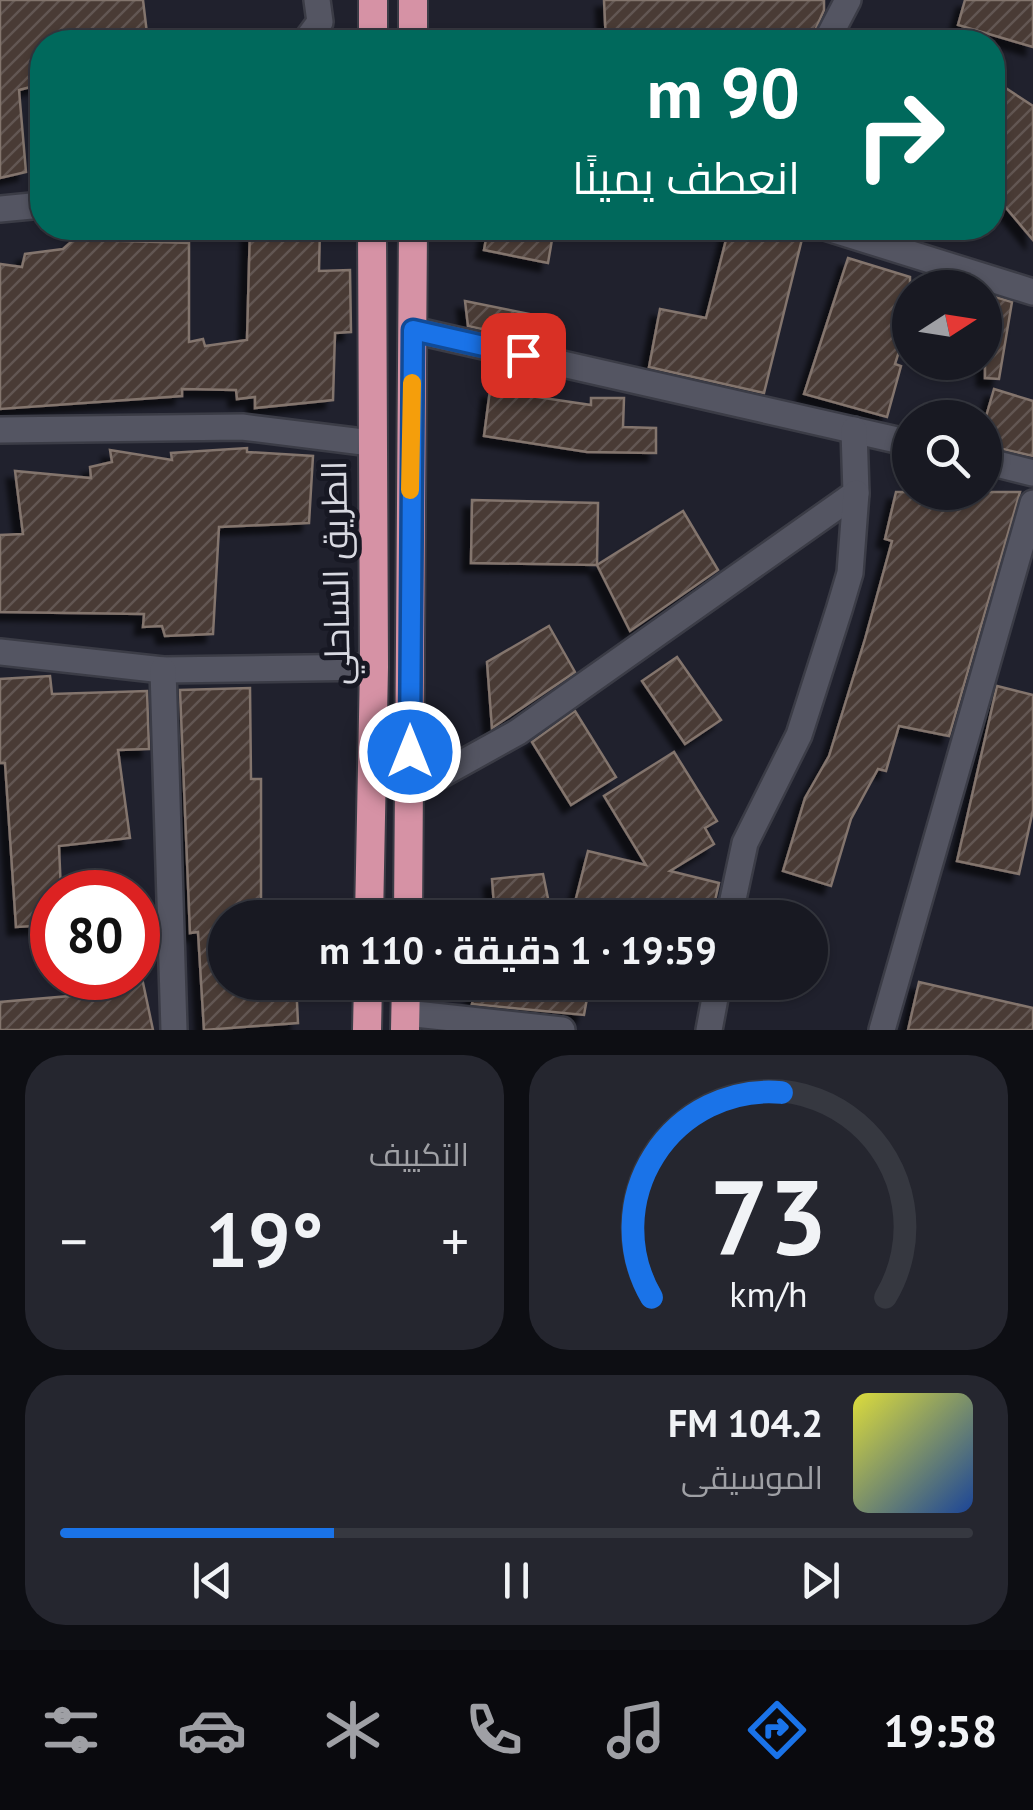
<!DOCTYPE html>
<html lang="ar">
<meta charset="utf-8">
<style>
:root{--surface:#181922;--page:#25262f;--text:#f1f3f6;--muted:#9fa0a5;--line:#363840;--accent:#1a73e8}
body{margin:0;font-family:"PT Sans",Cairo,sans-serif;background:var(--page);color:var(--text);direction:rtl;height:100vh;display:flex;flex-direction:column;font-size:38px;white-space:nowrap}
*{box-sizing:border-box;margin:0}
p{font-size:32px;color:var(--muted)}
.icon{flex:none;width:55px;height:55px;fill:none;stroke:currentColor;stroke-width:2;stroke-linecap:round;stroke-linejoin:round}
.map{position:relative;height:1030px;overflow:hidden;direction:ltr}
.side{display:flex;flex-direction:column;gap:25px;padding:25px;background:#0d0e13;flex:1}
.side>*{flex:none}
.banner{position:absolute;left:30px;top:30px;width:975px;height:210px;border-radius:40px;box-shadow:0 2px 8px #0004,0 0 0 2px var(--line);direction:rtl;background:#00695c;color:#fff;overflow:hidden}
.needle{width:65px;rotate:78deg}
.tools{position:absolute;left:892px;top:270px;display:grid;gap:20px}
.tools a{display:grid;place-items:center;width:110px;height:110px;border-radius:50%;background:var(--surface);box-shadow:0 2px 8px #0004,0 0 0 2px var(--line);font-size:50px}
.speed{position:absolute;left:30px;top:870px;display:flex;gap:20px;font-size:50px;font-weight:700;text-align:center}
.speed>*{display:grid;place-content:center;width:130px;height:130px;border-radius:50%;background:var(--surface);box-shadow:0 2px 8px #0004,0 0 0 2px var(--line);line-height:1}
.speed .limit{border:15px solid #d22;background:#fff;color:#111}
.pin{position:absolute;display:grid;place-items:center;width:85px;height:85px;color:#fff;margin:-42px;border-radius:20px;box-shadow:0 5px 15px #0006}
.me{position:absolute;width:110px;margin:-55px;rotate:0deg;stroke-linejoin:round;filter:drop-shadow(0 0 8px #0008)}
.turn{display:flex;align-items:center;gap:35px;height:210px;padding:0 40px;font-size:45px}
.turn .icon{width:130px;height:130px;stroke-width:2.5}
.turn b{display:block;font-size:70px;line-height:85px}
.big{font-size:75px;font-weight:700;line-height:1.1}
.side .widget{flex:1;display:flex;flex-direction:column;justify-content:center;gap:15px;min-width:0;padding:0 35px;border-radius:40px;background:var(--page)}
.side .dial{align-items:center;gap:0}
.dial svg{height:260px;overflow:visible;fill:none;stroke:var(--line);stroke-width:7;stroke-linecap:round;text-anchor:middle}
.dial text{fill:var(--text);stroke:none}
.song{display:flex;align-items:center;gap:30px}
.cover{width:120px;height:120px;border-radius:15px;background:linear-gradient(135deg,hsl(60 70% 55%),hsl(220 70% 35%))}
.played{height:10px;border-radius:5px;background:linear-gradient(90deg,var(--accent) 30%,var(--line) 30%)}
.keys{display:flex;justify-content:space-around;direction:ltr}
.heat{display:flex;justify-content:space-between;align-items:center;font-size:55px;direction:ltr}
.side .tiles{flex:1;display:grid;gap:25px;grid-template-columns:1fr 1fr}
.widget:last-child{grid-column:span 2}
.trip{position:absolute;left:208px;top:900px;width:620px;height:100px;border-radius:50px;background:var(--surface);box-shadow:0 2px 8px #0004,0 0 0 2px var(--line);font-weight:700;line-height:100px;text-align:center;direction:rtl}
.menu{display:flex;height:160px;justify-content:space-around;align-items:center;background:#0a0a0e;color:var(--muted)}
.menu .icon{width:70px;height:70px}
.menu .on{color:var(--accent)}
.menu b{font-size:45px;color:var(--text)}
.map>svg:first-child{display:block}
.building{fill:url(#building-hatch);stroke:#83746d;stroke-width:2.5;filter:url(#shadow)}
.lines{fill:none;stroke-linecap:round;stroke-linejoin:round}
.minor-casing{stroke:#3b3c46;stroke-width:30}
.trunk-casing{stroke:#3b3c46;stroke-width:32}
.minor{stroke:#545562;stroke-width:25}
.trunk{stroke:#d692a5;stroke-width:28}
.route-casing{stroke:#114b97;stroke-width:25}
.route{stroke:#1a73e8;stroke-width:18}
.slow{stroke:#f59e0b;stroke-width:18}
.labels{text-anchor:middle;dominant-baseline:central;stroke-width:10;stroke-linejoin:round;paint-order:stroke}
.street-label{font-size:35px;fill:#d8d9e1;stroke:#171823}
</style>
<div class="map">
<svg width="1033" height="1030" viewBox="0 0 1033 1030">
<defs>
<pattern id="building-hatch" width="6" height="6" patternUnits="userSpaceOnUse" patternTransform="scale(2.5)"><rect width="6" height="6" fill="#493b35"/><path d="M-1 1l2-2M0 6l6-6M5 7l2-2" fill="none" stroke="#625752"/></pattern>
<filter id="shadow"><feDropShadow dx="-8" dy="8" stdDeviation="2.5" flood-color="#0009"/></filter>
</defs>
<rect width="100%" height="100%" fill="#20212d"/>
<g class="building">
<path d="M 0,0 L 143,0 L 148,42 L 42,42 L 42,84 L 19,90 L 26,172 L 0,178 Z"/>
<path d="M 604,0 L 824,0 L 824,10 L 810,42 L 769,42 L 755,31 L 669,31 L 669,42 L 606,42 Z"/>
<path d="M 965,0 L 1033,0 L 1033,47 L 958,25 Z"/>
<path d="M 992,79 L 1033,106 L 1033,240 L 992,191 L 1000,113 L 992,111 Z"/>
<path d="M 250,228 L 320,228 L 319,271 L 350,270 L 351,332 L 335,333 L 333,400 L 255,408 L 255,397 L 237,399 L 236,390 L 182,389 L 182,396 L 0,409 L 0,264 L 22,267 L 25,254 L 63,249 L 80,234 L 90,240 L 189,243 L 189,342 L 203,339 L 205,346 L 247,340 Z"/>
<path d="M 488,228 L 554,228 L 548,263 L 484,250 Z"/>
<path d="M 729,228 L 756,228 L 802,239 L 764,393 L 649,367 L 660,309 L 706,318 Z"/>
<path d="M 848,258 L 910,277 L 910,317 L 895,364 L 901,366 L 887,417 L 804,394 Z"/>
<path d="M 985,294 L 1012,302 L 999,379 L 985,378 Z"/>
<path d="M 465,301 L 554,319 L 550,344 L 468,326 Z"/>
<path d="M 994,389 L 1033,401 L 1033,456 L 985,445 L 985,420 Z"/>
<path d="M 490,390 L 591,405 L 591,398 L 624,398 L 623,427 L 656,428 L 656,453 L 587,452 L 484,436 Z"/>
<path d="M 247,448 L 247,452 L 313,456 L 309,523 L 219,527 L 213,634 L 165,636 L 162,626 L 143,627 L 144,614 L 0,612 L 0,535 L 23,534 L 15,471 L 91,478 L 90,467 L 112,462 L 110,450 L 172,460 L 171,453 Z"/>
<path d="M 896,492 L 1020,492 L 949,736 L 899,726 L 886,771 L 878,769 L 851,819 L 831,886 L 783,871 L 805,798 L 829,756 L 865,639 L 892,541 L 885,539 Z"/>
<path d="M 472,500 L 598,503 L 597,565 L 471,563 Z"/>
<path d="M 683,511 L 718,570 L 630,631 L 597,565 Z"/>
<path d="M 549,626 L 575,672 L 492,728 L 487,662 Z"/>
<path d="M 677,657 L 721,720 L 685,744 L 642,681 Z"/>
<path d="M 50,676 L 52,694 L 147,691 L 149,749 L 118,750 L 130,838 L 59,846 L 61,892 L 52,892 L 52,925 L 16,927 L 5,763 L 0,763 L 0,679 Z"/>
<path d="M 997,686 L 1033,695 L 1033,810 L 1019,874 L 957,861 Z"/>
<path d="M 250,688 L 251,779 L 261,779 L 261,918 L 225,918 L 225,982 L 296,982 L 298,1023 L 204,1030 L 198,932 L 190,933 L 180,690 Z"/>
<path d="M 575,711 L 616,777 L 571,805 L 532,742 Z"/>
<path d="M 674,752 L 717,821 L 705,828 L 714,844 L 670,871 L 719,883 L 711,918 L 571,918 L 588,851 L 646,865 L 604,796 Z"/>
<path d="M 543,874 L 552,918 L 495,918 L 492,879 Z"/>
<path d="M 80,978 L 142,978 L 153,1030 L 0,1030 L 0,1002 L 81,995 Z"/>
<path d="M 477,982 L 590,982 L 584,1015 L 472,1004 Z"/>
<path d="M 919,982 L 1033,1008 L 1033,1030 L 908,1030 Z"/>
</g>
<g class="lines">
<defs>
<g id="minor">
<path d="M 305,42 L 320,22 L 317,0"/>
<path d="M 826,42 L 848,0"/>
<path d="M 0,209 L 42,205"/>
<path d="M 828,228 L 1033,292"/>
<path d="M 413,330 L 910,443"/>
<path d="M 0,430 L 242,427 L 371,443"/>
<path d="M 985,461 L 1033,473"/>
<path d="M 0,652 L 163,670 L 374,667"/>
<path d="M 163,670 L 174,1030"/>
<path d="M 410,792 L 518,732 L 856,493 L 854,430"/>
<path d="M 729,918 L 745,843 L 799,735 L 839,610 L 850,573 L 856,493"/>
<path d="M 406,1013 L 562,1030"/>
<path d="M 709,1030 L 718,982"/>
<path d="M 882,1030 L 1033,503"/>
</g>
<g id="trunk">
<path d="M 373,42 L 373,0"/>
<path d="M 413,42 L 413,0"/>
<path d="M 369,918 L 374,667 L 372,228"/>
<path d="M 408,918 L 413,228"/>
<path d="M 367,1030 L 368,982"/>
<path d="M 405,1030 L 406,982"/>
</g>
</defs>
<use href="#minor" class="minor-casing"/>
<use href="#trunk" class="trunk-casing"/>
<use href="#minor" class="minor"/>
<use href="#trunk" class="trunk"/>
</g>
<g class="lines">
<defs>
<path id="route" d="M 410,752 L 413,330 L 523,355"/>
</defs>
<use href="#route" class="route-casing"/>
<use href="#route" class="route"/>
<path class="slow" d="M 410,490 L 412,383"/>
</g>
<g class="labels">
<g class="street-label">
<text transform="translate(335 573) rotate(-91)">الطريق الساحلي</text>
</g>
</g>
</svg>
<div class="tools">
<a><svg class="needle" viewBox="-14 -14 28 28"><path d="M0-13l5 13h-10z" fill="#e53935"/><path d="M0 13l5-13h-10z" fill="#9fa0a5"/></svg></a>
<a><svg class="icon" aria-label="search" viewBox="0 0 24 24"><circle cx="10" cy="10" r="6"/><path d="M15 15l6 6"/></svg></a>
</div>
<div class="speed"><div class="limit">80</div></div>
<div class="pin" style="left:523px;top:355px;background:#d93025"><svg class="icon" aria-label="arrive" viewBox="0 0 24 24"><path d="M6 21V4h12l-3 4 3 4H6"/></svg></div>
<svg class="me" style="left:410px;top:752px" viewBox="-20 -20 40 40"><circle r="17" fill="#1a73e8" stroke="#fff" stroke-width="3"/><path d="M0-11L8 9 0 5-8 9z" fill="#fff"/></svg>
<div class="trip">19:59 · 1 دقيقة · 110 m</div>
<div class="banner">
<div class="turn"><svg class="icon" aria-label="right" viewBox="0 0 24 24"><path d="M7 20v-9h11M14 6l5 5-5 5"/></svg><div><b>90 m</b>انعطف يمينًا</div></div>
</div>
</div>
<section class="side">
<div class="tiles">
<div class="widget dial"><svg viewBox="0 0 100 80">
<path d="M14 69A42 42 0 1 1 86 69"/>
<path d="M14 69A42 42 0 0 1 54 6" stroke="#1a73e8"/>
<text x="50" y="56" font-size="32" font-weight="700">73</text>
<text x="50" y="72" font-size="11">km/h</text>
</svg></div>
<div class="widget"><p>التكييف</p>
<div class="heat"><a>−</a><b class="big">19°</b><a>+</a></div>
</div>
<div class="widget">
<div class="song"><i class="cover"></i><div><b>104.2 FM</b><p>الموسيقى</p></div></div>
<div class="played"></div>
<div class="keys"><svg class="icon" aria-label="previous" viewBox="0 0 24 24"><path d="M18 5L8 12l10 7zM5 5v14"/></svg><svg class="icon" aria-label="pause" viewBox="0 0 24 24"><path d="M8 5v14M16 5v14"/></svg><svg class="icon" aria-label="next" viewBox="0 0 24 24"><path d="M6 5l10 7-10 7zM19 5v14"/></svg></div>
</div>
</div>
</section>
<nav class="menu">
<b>19:58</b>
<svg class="icon on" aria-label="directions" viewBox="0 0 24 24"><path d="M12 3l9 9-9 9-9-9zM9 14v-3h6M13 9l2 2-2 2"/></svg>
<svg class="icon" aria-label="music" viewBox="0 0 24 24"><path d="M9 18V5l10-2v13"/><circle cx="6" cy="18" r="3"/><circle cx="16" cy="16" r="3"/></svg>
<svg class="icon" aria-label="phone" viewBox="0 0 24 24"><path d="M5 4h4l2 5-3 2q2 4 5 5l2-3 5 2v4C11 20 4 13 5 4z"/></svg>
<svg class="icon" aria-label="climate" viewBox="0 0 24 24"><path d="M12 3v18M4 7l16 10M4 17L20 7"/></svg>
<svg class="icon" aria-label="car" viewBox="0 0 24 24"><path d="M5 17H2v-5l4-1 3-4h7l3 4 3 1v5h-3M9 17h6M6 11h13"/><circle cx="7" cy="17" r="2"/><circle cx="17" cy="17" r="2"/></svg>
<svg class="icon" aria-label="filters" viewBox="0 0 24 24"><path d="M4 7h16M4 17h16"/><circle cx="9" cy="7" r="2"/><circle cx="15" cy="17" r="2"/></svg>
</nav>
